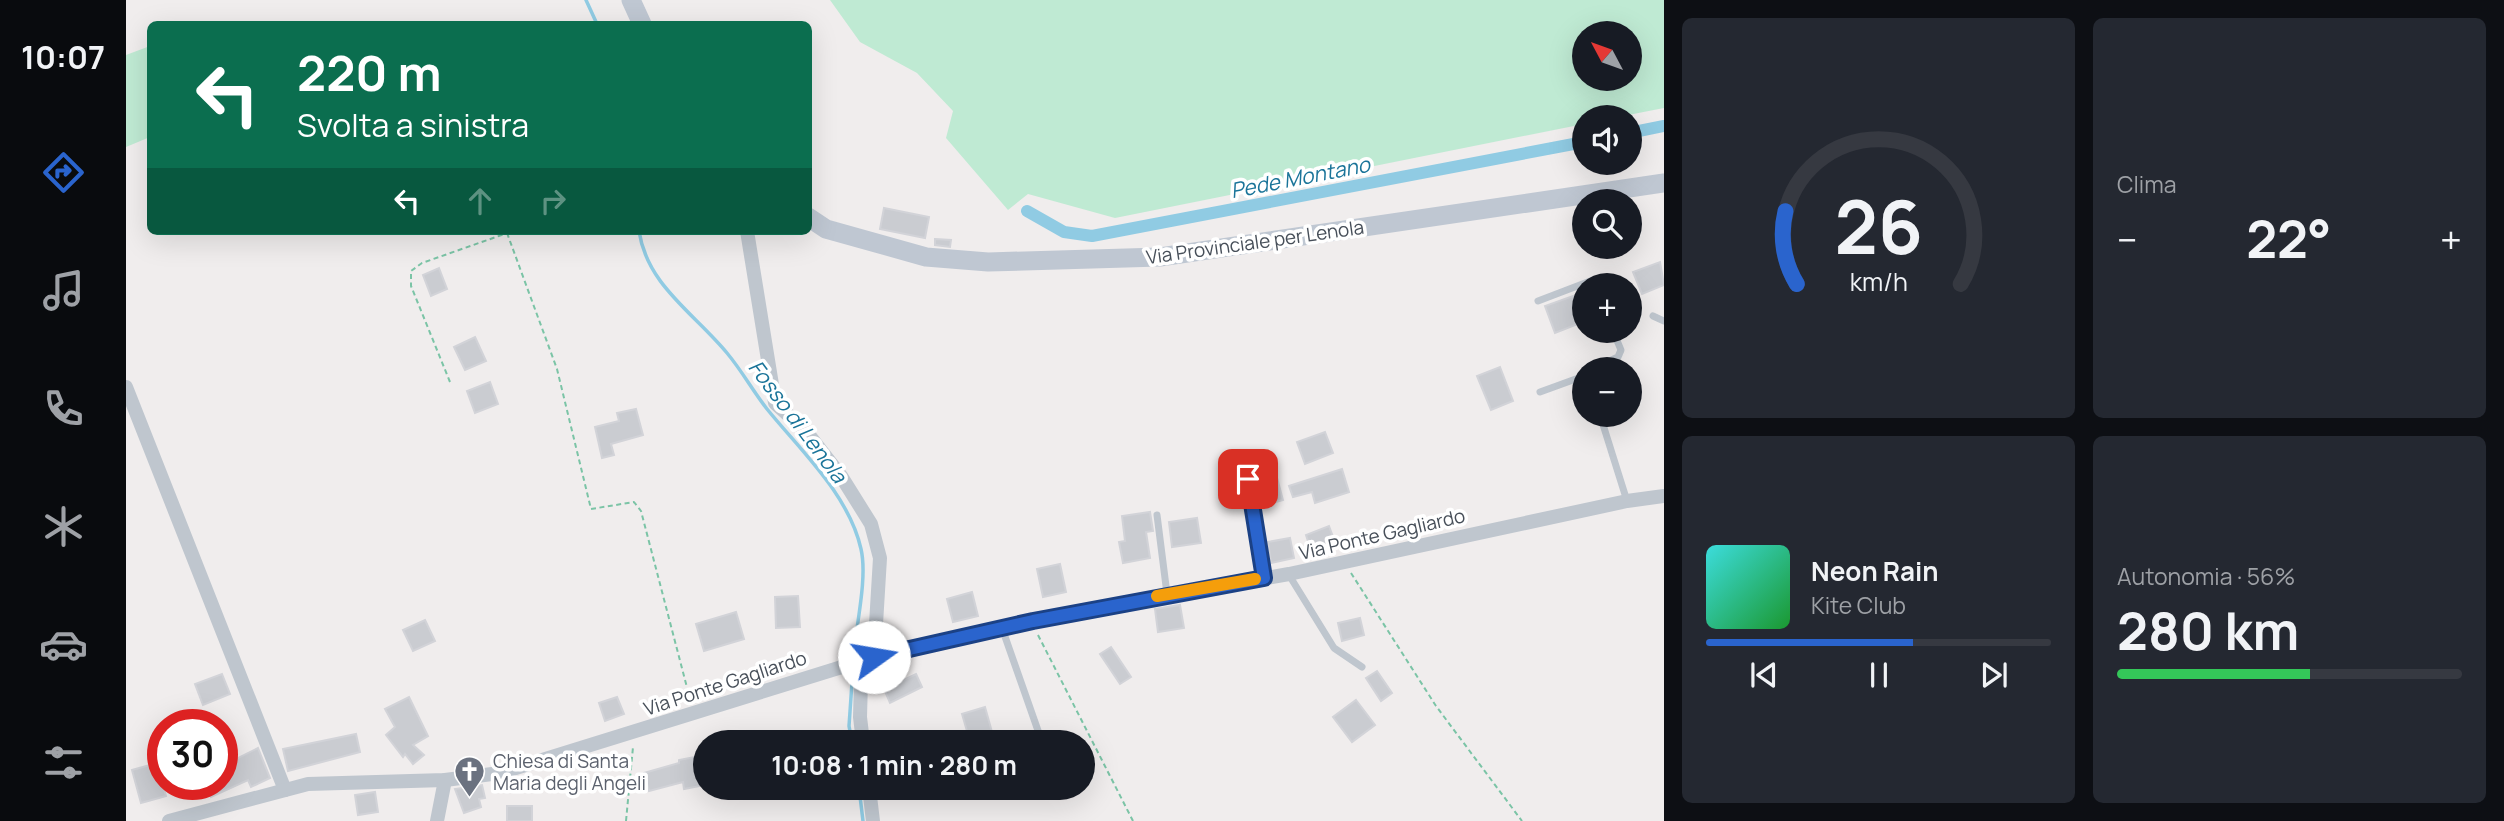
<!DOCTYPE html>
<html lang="it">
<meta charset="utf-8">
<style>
:root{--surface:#171b24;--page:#242831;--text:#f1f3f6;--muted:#9ea1a6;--line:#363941;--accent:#2a64cd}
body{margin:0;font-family:Manrope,sans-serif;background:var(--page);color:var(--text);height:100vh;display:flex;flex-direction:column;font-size:26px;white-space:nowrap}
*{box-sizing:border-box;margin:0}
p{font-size:23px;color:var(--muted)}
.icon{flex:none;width:38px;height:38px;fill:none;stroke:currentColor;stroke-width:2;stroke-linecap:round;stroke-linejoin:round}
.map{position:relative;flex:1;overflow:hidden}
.side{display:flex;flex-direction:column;gap:18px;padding:18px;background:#0d0f14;width:840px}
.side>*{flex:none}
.banner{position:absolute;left:21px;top:21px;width:665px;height:214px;border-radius:10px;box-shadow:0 7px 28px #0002;background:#0b6e4f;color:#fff;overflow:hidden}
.needle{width:46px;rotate:311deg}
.controls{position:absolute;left:1446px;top:21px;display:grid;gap:14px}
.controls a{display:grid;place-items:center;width:70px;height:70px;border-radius:50%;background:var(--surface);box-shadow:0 7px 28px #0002;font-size:35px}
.speed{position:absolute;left:21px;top:709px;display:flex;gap:14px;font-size:35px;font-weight:700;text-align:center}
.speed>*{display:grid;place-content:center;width:91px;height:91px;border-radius:50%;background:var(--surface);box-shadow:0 7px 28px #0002;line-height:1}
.speed .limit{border:10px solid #d22;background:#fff;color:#111}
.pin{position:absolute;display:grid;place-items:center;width:60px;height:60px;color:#fff;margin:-30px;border-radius:14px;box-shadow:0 4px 10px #0006}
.me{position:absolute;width:77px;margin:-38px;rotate:77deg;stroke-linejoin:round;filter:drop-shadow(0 0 5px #0008)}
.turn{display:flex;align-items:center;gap:24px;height:147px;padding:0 35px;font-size:32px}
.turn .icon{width:91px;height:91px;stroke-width:2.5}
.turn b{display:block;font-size:49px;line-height:60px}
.lanes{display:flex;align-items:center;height:66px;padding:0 35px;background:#0003;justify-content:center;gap:35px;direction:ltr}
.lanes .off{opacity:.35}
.big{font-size:52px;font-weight:700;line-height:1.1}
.side .widget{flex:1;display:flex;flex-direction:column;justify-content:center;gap:10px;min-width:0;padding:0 24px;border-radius:10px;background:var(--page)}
.side .dial{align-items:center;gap:0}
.dial svg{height:182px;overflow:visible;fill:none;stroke:var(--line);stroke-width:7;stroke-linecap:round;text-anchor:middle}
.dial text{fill:var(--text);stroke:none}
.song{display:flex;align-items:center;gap:21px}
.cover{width:84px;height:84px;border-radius:10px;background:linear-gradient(135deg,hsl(180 70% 55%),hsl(130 70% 35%))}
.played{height:7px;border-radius:4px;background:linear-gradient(90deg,var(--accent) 60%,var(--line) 60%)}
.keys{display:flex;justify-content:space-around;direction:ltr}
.heat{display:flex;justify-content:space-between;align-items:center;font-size:38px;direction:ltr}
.charge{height:10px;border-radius:5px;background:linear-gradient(90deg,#34c759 56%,var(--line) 0)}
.side .tiles{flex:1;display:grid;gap:18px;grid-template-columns:repeat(2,1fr)}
.trip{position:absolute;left:567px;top:730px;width:402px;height:70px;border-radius:35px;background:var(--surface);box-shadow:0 7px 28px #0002;font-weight:700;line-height:70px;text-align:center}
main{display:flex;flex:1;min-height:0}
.tabs{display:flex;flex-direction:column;width:126px;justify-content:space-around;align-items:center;background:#090b0e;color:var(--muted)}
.tabs .icon{width:49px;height:49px}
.tabs .active{color:var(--accent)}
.tabs b{font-size:32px;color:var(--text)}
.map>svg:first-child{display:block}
.green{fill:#bfead3;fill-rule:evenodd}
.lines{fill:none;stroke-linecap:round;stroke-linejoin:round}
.stream{stroke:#90cbe3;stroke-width:3.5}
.canal{stroke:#90cbe3;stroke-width:12}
.building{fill:#caccd1;stroke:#d2d3d8;stroke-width:2}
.path{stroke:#7bc4a6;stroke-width:2;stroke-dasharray:5 3.5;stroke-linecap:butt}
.lane{stroke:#bfc6ce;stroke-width:7}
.street{stroke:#bfc6ce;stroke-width:14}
.secondary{stroke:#bfc7d2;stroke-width:19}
.route-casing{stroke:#1b4185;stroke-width:18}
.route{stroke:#2a64cd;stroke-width:12}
.slow{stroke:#f59e0b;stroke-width:12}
.labels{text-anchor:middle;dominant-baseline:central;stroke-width:7;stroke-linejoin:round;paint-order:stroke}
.street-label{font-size:19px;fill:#474f59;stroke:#fff}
.worship-label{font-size:19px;fill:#5b616d;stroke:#fff;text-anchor:start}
.water-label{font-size:21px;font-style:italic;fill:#1a7499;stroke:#fff}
</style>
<main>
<nav class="tabs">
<b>10:07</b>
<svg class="icon active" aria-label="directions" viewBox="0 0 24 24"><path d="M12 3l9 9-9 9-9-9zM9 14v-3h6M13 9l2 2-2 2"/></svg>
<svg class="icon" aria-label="music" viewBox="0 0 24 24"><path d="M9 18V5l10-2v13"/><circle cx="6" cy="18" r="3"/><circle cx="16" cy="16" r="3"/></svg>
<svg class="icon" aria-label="phone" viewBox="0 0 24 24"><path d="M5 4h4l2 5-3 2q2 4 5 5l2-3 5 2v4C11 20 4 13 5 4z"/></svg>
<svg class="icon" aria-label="climate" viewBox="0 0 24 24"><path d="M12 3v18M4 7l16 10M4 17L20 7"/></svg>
<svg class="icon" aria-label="car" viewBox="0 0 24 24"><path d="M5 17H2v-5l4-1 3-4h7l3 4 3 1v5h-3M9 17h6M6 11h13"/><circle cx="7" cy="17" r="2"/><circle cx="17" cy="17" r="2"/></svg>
<svg class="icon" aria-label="filters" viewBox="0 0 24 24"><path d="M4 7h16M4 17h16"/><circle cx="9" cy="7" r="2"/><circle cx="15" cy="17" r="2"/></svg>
</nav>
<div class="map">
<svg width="1538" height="821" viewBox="0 0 1538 821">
<rect width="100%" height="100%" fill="#f0eded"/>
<g class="green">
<path d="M 704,0 L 1538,0 L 1538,108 L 1492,117 L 1458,117 L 1458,124 L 989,218 L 902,194 L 882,210 L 820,138 L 827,111 L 791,73 L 734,42 ZM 1458,33 L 1503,33 L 1503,79 L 1458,79 Z"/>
<path d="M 24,46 L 24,137 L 0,147 L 0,55 Z"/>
</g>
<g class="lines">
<g class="stream">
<path d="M 460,0 L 471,24"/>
<path d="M 513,231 C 521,285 568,313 601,353 C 616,371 627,391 641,409 C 675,451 723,495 735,549 C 742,579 729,630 727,661"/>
<path d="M 726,742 L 723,726 L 727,668"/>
<path d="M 733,788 L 737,821"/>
</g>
<g class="canal">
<path d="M 1503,133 L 1538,126"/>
<path d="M 901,211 L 938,232 L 966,236 L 1458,142"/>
</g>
</g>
<g class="building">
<path d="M 758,208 L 803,217 L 799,238 L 754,229 Z"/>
<path d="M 809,239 L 825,240 L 824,247 L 809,245 Z"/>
<path d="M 1534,262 L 1538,285 L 1516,294 L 1507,272 Z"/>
<path d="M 313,268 L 321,289 L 305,296 L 297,275 Z"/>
<path d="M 1447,296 L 1457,322 L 1429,333 L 1419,306 Z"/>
<path d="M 349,337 L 360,361 L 339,370 L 328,347 Z"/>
<path d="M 1374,367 L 1387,401 L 1365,410 L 1351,376 Z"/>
<path d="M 364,382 L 372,404 L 349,413 L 341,391 Z"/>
<path d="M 510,409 L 517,435 L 485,444 L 488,455 L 476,458 L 469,427 L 493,421 L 491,413 Z"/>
<path d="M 1199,432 L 1207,453 L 1179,464 L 1171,442 Z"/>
<path d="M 1216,469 L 1223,492 L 1189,503 L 1186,492 L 1167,497 L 1163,486 Z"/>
<path d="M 1150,474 L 1157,500 L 1146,503 L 1139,477 Z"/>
<path d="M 1024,512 L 1027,531 L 1020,532 L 1024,558 L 997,563 L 993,542 L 999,541 L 996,516 Z"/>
<path d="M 1071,518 L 1075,543 L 1046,547 L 1043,522 Z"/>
<path d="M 1203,526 L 1210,545 L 1186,553 L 1180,535 Z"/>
<path d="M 1164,538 L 1168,558 L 1145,563 L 1142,542 Z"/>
<path d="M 934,564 L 940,592 L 917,597 L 911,569 Z"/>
<path d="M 846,592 L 852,616 L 827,622 L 821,599 Z"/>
<path d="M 672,596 L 674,627 L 650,628 L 649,597 Z"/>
<path d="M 1054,605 L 1058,628 L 1032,632 L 1029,609 Z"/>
<path d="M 610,612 L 618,639 L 578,651 L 570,624 Z"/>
<path d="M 1234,618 L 1238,635 L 1216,641 L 1212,623 Z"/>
<path d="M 299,620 L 309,641 L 287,651 L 277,630 Z"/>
<path d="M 985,647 L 1005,677 L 994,684 L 974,654 Z"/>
<path d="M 1251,671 L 1266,693 L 1255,701 L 1240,678 Z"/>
<path d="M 96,674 L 104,694 L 77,705 L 69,684 Z"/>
<path d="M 790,674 L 796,687 L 764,703 L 758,689 Z"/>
<path d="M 283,697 L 302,736 L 287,745 L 298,755 L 287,764 L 279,754 L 277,757 L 260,735 L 269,727 L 259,709 Z"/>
<path d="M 491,697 L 498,714 L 479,721 L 473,703 Z"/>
<path d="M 1230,700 L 1249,725 L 1226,742 L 1207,717 Z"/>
<path d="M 859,707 L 866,732 L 843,738 L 836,714 Z"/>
<path d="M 230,734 L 234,752 L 162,771 L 157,749 Z"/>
<path d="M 132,748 L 144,778 L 125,787 L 122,780 L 85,797 L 79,784 L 96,784 L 96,766 Z"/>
<path d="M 579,755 L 579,785 L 558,789 L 557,782 L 523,791 L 518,773 L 553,763 L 553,760 Z"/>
<path d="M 31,763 L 40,796 L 15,803 L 6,770 Z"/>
<path d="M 356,785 L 359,798 L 353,799 L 355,807 L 338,813 L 329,789 Z"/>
<path d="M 249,792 L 252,812 L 232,815 L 229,795 Z"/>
<rect x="381" y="806" width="25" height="15"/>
</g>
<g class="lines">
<g class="path">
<path d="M 381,233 L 431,369 L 465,509 L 508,502 L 515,511 L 564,699"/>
<path d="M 324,382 L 285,286 L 285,271 L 296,263 L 387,231"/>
<path d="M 1225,573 L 1310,706 L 1396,821"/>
<path d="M 912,635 L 1007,821"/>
<path d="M 500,821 L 507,747"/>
</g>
<g class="lane">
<path d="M 1412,301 L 1467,280 L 1469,285"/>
<path d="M 1527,316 L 1538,321"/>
<path d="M 1466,369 L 1492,357 L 1495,350 L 1487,331"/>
<path d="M 1414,392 L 1458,376"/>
<path d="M 1474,415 L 1501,501"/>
<path d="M 1122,479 L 1138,578"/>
<path d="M 1031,515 L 1041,594"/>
<path d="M 1163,575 L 1208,648 L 1236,667"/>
<path d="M 876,628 L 916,742"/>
</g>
<g class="street">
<path d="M 621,231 L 649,403 L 679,430 L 715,476 L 745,524 L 754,558 L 748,657 L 735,681 L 734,717 L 737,742"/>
<path d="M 0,387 L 159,790"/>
<path d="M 743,788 L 747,821"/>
<path d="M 43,821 L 182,784 L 319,780 L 374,773 L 748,657 L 907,621 L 1163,574 L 1501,501 L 1538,496"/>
<path d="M 311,821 L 319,780"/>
</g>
<g class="secondary">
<path d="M 505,0 L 516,24"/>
<path d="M 682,217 L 700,229 L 800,257 L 862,262 L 1034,257 L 1538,183"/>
</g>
</g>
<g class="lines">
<defs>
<path id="route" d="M 748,657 L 907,621 L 1138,578 L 1122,479"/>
</defs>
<use href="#route" class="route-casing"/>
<use href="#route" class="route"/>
<path class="slow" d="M 1031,596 L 1129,579"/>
</g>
<defs>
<symbol id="church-pin" viewBox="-11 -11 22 30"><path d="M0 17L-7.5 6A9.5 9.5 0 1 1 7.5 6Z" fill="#6b7280" stroke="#fff"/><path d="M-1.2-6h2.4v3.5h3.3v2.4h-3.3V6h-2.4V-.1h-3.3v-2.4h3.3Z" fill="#fff"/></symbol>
</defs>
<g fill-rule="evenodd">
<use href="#church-pin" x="326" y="754" width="35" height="47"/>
</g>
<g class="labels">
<g class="street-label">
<text transform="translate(1129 242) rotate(-8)">Via Provinciale per Lenola</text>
<text transform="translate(1256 534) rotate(-13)">Via Ponte Gagliardo</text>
<text transform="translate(599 683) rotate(-18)">Via Ponte Gagliardo</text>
</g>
<g class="worship-label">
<text x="367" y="761">Chiesa di Santa<tspan x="367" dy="22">Maria degli Angeli</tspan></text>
</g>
<g class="water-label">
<text transform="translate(1174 177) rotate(-11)">Pede Montano</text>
<text transform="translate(672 421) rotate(53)">Fosso di Lenola</text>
</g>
</g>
</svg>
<div class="controls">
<a><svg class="needle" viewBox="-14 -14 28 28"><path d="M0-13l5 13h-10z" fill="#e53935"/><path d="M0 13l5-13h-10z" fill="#9ea1a6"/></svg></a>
<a><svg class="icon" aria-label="sound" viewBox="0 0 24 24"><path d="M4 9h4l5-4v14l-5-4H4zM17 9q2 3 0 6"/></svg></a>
<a><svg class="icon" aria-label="search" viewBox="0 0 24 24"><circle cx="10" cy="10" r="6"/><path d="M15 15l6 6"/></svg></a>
<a>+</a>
<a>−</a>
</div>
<div class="speed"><div class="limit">30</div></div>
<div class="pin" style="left:1122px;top:479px;background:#d93025"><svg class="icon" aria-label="arrive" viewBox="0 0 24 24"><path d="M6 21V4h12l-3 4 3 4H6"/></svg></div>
<svg class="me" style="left:748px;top:657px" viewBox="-20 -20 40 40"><circle r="19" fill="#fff"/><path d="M0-13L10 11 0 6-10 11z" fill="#2a64cd"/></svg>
<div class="trip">10:08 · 1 min · 280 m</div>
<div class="banner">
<div class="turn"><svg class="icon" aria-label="left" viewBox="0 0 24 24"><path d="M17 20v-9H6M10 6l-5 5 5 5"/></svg><div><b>220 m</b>Svolta a sinistra</div></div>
<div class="lanes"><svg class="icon" aria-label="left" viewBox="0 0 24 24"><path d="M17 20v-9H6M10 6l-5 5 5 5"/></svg><svg class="icon off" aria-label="ahead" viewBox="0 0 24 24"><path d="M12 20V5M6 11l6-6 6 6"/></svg><svg class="icon off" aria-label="right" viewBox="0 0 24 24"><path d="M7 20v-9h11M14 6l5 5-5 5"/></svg></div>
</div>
</div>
<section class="side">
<div class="tiles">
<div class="widget dial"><svg viewBox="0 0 100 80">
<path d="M14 69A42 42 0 1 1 86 69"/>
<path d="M14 69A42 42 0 0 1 9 37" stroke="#2a64cd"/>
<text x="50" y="56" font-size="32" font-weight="700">26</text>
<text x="50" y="72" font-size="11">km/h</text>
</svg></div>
<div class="widget"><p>Clima</p>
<div class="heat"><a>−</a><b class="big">22°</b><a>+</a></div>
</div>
<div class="widget">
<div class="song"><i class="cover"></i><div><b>Neon Rain</b><p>Kite Club</p></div></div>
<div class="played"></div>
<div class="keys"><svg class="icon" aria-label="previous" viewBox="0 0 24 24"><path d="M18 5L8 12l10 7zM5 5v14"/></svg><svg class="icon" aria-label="pause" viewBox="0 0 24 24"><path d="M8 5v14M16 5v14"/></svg><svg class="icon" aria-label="next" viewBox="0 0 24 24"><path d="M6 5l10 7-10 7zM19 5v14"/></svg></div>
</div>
<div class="widget"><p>Autonomia · 56%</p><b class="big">280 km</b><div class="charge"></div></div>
</div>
</section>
</main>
